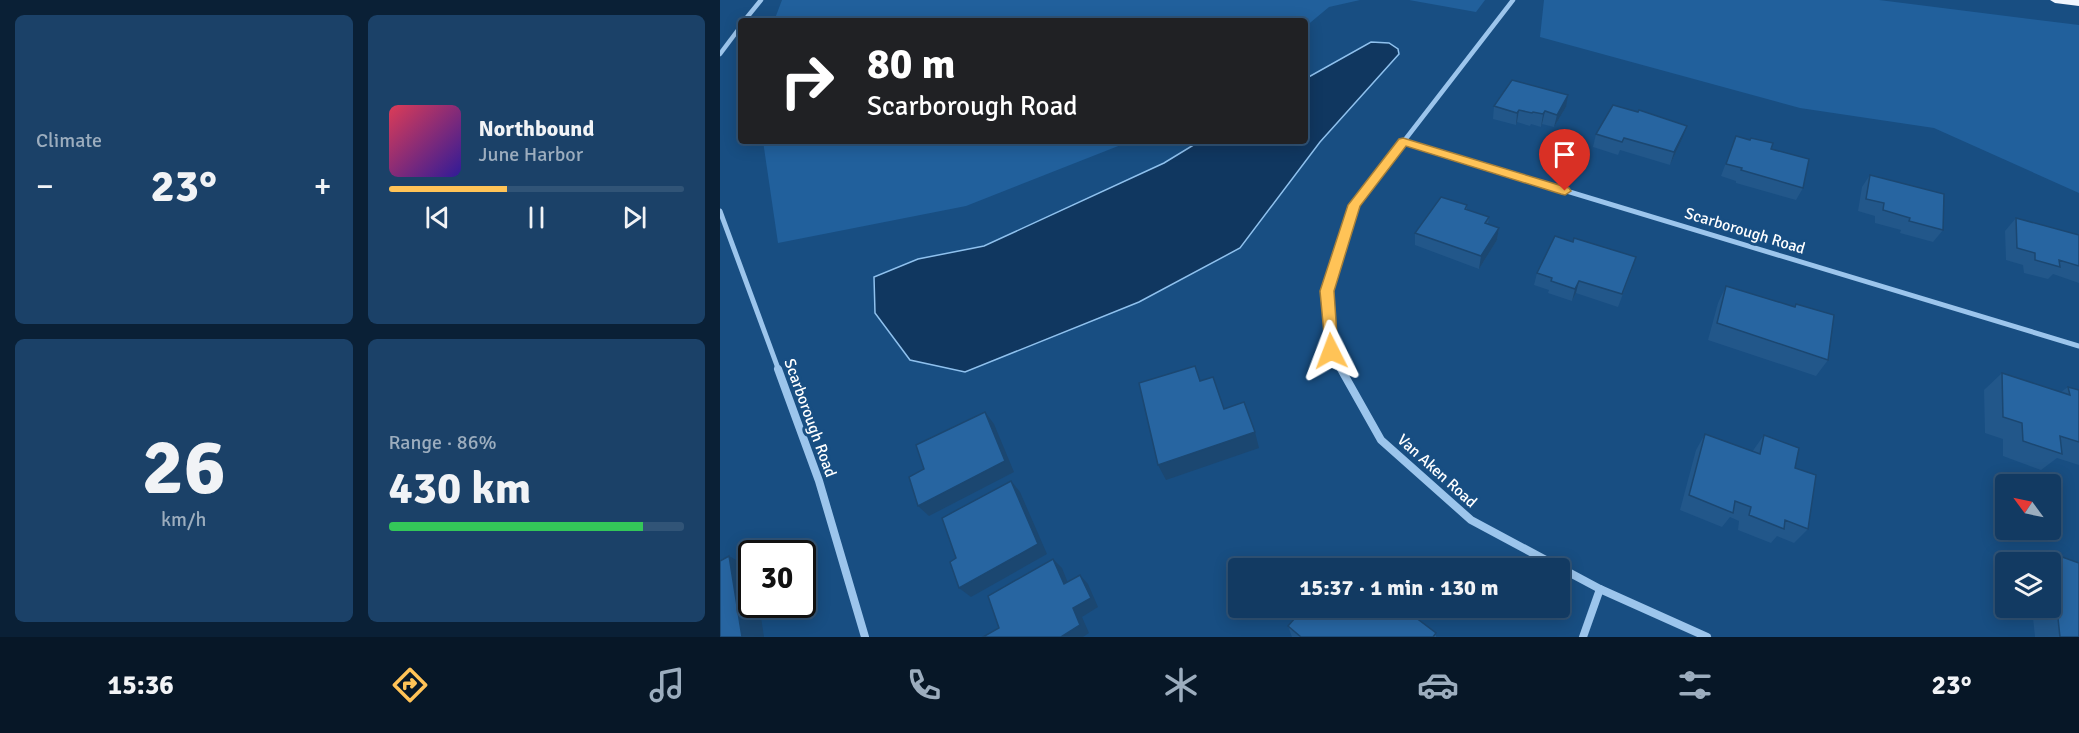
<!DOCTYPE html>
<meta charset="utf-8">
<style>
:root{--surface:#123a62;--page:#1b4168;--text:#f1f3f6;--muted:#9cadbe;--line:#315477;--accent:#ffc357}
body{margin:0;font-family:Signika,sans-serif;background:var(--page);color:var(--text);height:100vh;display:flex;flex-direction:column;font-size:22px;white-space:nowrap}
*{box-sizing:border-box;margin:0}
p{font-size:20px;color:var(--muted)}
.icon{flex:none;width:33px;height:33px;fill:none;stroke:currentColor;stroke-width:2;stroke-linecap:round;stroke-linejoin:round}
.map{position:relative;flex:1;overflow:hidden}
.sheet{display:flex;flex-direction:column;gap:15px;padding:15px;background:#0a2036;width:720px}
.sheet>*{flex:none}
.hud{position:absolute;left:18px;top:18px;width:570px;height:126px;border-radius:6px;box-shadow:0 3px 15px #0003,0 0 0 2px var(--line);background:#202124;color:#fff;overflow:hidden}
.needle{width:39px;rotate:303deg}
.buttons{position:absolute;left:1275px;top:474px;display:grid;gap:12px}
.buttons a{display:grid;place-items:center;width:66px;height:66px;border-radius:6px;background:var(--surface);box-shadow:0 3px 15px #0003,0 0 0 2px var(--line);font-size:30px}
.speed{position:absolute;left:18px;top:540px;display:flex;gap:12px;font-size:30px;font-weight:700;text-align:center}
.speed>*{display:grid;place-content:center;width:78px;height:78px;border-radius:50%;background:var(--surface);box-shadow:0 3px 15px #0003,0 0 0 2px var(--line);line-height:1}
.speed .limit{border:3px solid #111;border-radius:9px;background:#fff;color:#111}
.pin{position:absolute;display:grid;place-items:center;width:51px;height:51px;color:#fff;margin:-62px -26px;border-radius:50% 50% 50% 0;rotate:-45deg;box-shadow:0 0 6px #0007}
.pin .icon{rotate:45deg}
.me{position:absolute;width:66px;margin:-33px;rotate:357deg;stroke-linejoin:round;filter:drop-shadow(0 0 4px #0008)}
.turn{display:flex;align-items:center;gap:21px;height:126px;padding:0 30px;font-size:27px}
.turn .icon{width:78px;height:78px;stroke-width:2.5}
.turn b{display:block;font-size:42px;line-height:51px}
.big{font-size:45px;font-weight:700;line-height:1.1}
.sheet .widget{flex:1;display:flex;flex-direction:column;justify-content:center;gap:9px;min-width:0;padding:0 21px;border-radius:9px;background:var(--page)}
.sheet .dial{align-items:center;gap:0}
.dial b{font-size:78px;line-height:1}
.song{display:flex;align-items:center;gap:18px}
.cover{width:72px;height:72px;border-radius:9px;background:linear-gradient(135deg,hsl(350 70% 55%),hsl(250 70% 35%))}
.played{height:6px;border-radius:3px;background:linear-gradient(90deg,var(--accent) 40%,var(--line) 40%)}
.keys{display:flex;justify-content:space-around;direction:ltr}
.heat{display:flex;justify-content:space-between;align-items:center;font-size:33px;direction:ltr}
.charge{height:9px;border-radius:4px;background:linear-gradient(90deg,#34c759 86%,var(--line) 0)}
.sheet .tiles{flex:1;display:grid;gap:15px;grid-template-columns:repeat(2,1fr)}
.trip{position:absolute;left:508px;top:558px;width:342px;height:60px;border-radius:6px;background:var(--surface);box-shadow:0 3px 15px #0003,0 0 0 2px var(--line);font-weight:700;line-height:60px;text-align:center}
.tab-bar{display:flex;height:96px;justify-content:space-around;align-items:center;background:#071727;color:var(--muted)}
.tab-bar .icon{width:42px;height:42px}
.tab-bar .on{color:var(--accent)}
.tab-bar b{font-size:27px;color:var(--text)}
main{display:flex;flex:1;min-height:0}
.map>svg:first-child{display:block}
.green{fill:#21609c}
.water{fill:#103760;stroke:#8fc1ee;stroke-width:1.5}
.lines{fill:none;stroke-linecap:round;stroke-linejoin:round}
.minor-far2{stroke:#9cc5ec;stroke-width:4.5}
.minor-far1{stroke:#9cc5ec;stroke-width:5}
.minor{stroke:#9cc5ec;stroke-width:8}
.trunk{fill:#f0f6ff;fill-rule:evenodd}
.wall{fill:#22578a}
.shaded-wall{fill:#1b4771}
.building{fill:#2765a1;stroke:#1b4771;stroke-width:1.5}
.route{fill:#ffc357;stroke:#a67f39;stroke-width:1.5}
.labels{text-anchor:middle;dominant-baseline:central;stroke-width:6;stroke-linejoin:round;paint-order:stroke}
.street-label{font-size:16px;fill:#fff;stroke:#184e82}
</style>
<main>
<section class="sheet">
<div class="tiles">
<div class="widget"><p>Climate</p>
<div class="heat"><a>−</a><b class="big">23°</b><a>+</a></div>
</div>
<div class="widget">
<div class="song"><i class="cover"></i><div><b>Northbound</b><p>June Harbor</p></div></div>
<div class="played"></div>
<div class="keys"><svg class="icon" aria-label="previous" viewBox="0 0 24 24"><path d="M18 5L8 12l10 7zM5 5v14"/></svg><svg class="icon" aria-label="pause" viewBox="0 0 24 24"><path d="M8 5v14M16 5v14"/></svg><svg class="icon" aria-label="next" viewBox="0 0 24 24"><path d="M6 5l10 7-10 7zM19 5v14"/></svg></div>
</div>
<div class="widget dial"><b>26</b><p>km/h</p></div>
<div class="widget"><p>Range · 86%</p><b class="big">430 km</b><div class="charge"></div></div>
</div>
</section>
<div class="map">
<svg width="1359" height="637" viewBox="0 0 1359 637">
<rect width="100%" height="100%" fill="#184e82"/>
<g class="green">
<path d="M 62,0 L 640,0 L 609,7 L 585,27 L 585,21 L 54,21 Z"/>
<path d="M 689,0 L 765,0 L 756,12 Z"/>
<path d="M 824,0 L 1159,0 L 1359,25 L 1359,193 L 1214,128 L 1080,108 L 820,37 Z"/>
<path d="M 43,141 L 411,141 L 246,206 L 58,243 Z"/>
</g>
<path class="water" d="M 651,42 L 669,43 L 678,49 L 679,54 L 600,142 L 520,248 L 419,302 L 245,372 L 190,360 L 155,313 L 154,277 L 198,259 L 264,246 L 444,163 L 480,141 L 585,141 L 585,79 Z"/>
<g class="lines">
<g class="minor-far2">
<path d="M 24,21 L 41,0"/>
<path d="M 0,54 L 21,26"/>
<path d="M 683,142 L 752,163"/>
<path d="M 667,163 L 793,0"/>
</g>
<g class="minor-far1">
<path d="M 747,161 L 1359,346"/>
<path d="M 0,211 L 59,371"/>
<path d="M 622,371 L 611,351 L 607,291 L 634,205 L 668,161"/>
</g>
<g class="minor">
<path d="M 58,369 L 99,481 L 145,637"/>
<path d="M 621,369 L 661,440 L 751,520 L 880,589 L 987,637"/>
<path d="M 863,637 L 880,589"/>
</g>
<path class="trunk" d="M 1330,0 L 1359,0 L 1359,6 L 1335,3 Z"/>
</g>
<g class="wall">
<path d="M 774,106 L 846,107 L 834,127 L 822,124 L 821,127 L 811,124 L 810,126 L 797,122 L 796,125 L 773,119 Z"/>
<path d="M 876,134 L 962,139 L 950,165 L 900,150 L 898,155 L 873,147 Z"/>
<path d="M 1016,136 L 1051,149 L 1083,188 L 1076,200 L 1016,183 L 1016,181 L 1001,176 Z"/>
<path d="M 1150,175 L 1223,230 L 1213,242 L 1180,233 L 1181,230 L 1155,223 L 1155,216 L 1138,211 L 1142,187 Z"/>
<path d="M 747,205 L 747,209 L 769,217 L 768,224 L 779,228 L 777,240 L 759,269 L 695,245 L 695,233 Z"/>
<path d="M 1296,218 L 1359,235 L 1359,283 L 1333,274 L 1328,279 L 1304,273 L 1303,265 L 1286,260 L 1285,231 Z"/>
<path d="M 912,270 L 898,307 L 856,293 L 852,301 L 828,293 L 829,290 L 814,285 L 817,273 Z"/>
<path d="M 1006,286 L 1074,307 L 1076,304 L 1108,360 L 1096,376 L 988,340 L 998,303 Z"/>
<path d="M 1282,373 L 1341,392 L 1348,387 L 1359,390 L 1359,465 L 1337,458 L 1321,470 L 1283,456 L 1283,439 L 1265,433 L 1264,390 Z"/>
<path d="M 985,434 L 1032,452 L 1044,435 L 1075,468 L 1088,529 L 1074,543 L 1057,536 L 1051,543 L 1018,530 L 1019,521 L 1010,517 L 1002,527 L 960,510 L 976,450 Z"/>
<path d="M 1331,553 L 1359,637 L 1315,637 L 1312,608 L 1330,608 L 1330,562 L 1315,562 Z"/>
<path d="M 674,615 L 716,633 L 716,637 L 572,637 L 568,626 Z"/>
</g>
<g class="shaded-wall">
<path d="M 848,95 L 846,107 L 834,127 L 837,115 Z"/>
<path d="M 799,110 L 797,122 L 796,125 L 797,113 Z"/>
<path d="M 825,111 L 822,124 L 821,127 L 823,114 Z"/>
<path d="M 967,126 L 962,139 L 950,165 L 954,152 Z"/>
<path d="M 779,228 L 777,240 L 759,269 L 761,256 Z"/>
<path d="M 859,281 L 856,293 L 852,301 L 855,289 Z"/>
<path d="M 265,412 L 274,424 L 294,472 L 209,516 L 198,506 Z"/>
<path d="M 535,432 L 539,448 L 446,480 L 438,465 Z"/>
<path d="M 291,481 L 300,492 L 327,554 L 251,597 L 239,588 Z"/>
<path d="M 9,556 L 32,569 L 32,604 L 39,604 L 44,637 L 22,637 Z"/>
<path d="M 333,559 L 342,568 L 352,593 L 344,584 Z"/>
<path d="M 360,575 L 368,584 L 378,607 L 362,617 L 369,633 L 363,637 L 341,637 Z"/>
</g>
<g class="building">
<path d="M 792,80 L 848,95 L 837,115 L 825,111 L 823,114 L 813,112 L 812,113 L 799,110 L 797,113 L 774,106 Z"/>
<path d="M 893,105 L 918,112 L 919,110 L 967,126 L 954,152 L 904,138 L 902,142 L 876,134 Z"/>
<path d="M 1016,136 L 1030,140 L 1031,138 L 1053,143 L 1051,149 L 1089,159 L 1083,188 L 1021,170 L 1022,168 L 1006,164 Z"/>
<path d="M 1150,175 L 1224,194 L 1223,230 L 1189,221 L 1190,218 L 1163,210 L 1164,203 L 1146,199 Z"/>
<path d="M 721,197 L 747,205 L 745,209 L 769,217 L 765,223 L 779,228 L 761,256 L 695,233 Z"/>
<path d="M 1296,218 L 1359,235 L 1359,266 L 1339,260 L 1340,267 L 1315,260 L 1315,253 L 1297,248 Z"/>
<path d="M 835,236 L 853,242 L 854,238 L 916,257 L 902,294 L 859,281 L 855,289 L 831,281 L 832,278 L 817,273 Z"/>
<path d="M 1006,286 L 1075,307 L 1076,304 L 1114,315 L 1108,360 L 997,323 Z"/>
<path d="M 475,366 L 480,381 L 493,377 L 504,409 L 524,402 L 535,432 L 438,465 L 419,383 Z"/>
<path d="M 1282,373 L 1350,395 L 1348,387 L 1359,390 L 1359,442 L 1340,436 L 1342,454 L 1303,441 L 1302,423 L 1283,417 Z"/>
<path d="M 265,412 L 285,461 L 198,506 L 189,477 L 204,469 L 196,445 Z"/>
<path d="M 985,434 L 1040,454 L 1044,435 L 1079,448 L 1075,468 L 1096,475 L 1088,529 L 1065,520 L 1064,529 L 1029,515 L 1031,507 L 1015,501 L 1013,513 L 969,495 Z"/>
<path d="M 291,481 L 318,544 L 239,588 L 230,562 L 236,558 L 222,518 Z"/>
<path d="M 1331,553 L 1359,563 L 1359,637 L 1340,637 Z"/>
<path d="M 9,556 L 22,637 L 0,637 L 0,561 Z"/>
<path d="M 333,559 L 344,584 L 360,575 L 371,598 L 353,608 L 360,625 L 341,637 L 263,637 L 279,628 L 268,596 Z"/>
<path d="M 584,608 L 664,608 L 674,615 L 679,608 L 683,608 L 716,633 L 713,637 L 581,637 L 568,626 Z"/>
</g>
<path class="route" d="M 683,138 L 849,188 L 851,191 L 845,195 L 841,194 L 686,146 L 640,206 L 614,291 L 618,351 L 616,355 L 606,355 L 600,291 L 628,205 L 679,139 Z"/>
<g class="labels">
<g class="street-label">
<text transform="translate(1025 231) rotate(17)">Scarborough Road</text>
<text transform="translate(90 418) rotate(70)">Scarborough Road</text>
<text transform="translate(717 471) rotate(42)">Van Aken Road</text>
</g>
</g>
</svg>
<div class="buttons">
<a><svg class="needle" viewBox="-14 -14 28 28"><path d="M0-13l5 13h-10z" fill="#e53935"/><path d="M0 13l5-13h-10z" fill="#9cadbe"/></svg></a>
<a><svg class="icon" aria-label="layers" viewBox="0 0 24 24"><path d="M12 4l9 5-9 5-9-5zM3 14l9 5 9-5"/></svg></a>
</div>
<div class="speed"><div class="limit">30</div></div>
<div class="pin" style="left:845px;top:191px;background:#d93025"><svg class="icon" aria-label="arrive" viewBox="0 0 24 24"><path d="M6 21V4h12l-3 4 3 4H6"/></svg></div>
<svg class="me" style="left:611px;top:351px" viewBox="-20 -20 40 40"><path d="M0-17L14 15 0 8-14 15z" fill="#ffc357" stroke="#fff" stroke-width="4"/></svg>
<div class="trip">15:37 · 1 min · 130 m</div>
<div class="hud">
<div class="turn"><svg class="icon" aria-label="right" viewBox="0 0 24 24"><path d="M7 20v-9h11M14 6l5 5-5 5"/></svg><div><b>80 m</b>Scarborough Road</div></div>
</div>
</div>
</main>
<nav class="tab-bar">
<b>15:36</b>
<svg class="icon on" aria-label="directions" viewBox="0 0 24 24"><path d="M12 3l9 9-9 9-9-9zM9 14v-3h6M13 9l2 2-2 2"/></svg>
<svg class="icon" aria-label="music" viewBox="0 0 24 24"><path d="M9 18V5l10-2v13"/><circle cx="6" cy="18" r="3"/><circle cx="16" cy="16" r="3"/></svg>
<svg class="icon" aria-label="phone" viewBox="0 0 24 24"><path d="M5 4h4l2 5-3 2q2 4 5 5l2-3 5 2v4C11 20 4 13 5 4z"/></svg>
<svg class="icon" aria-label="climate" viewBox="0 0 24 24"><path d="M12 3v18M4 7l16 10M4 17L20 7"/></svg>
<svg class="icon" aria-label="car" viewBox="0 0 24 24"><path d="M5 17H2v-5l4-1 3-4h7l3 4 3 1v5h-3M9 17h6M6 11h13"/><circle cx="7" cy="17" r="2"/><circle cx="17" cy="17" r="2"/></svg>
<svg class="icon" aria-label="filters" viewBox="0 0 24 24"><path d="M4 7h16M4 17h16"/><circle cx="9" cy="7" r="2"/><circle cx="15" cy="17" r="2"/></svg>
<b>23°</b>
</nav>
